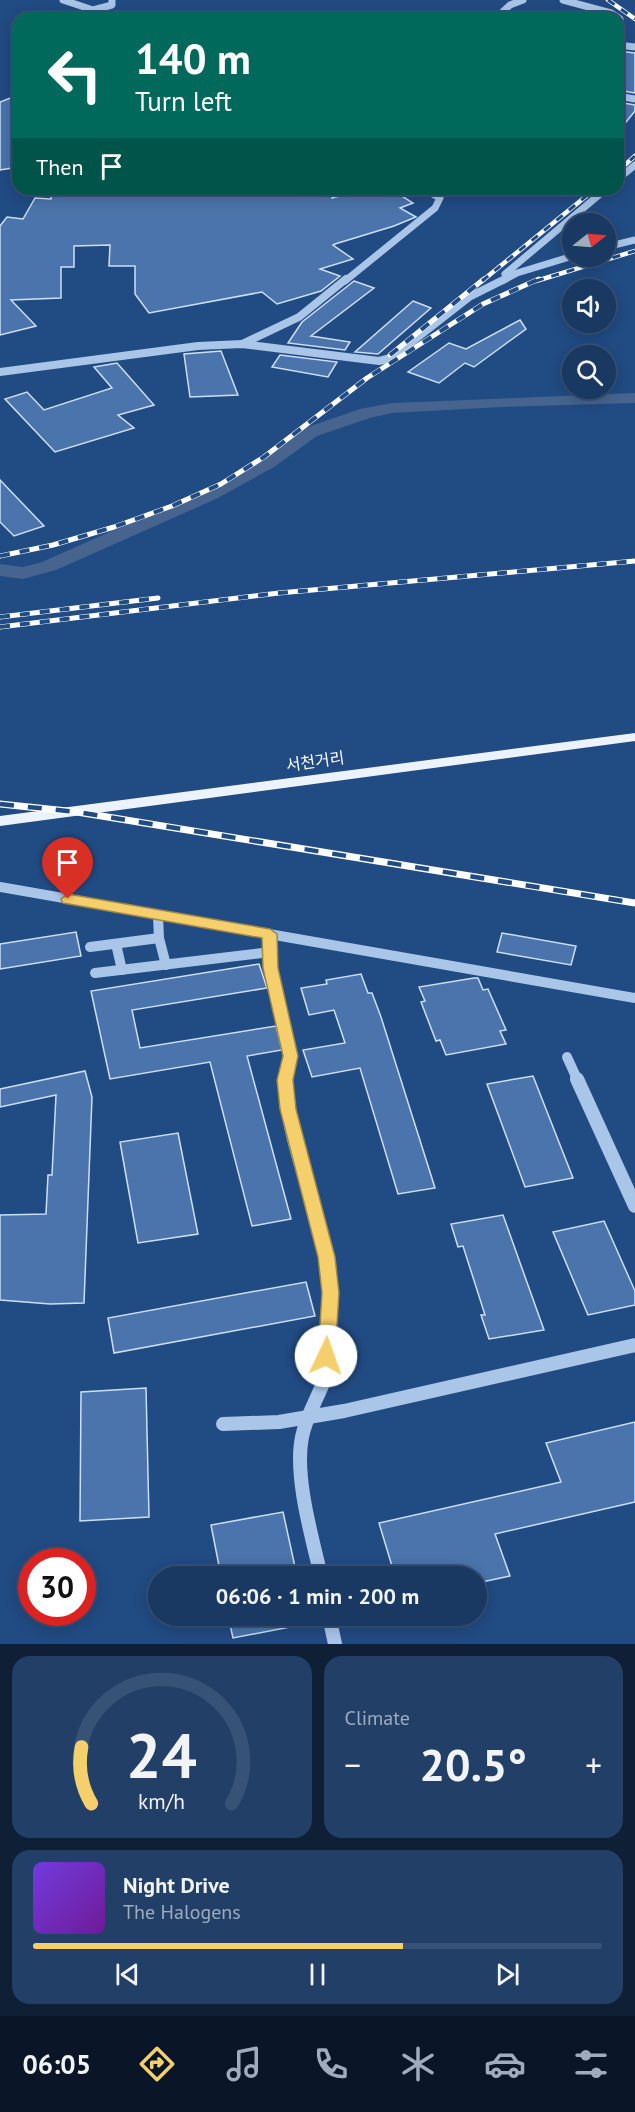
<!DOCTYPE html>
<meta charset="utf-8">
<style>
:root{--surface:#193862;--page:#223f68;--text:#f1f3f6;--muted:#9facbe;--line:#375277;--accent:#f5cf6b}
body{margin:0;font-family:"PT Sans","Noto Sans KR",sans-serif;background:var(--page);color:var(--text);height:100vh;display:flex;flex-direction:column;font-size:22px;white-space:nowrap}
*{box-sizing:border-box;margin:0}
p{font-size:20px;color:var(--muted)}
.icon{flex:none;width:33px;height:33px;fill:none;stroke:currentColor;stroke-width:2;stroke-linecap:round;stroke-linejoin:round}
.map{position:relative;height:1644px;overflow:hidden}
.details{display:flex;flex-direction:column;gap:12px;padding:12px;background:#0e1f36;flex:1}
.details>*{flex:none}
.hud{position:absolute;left:12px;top:12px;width:612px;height:183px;border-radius:18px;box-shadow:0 3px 15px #0003,0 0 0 2px var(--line);background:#00695c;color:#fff;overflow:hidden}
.needle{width:39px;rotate:73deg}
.fabs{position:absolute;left:562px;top:213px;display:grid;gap:12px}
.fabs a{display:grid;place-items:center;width:54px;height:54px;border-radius:50%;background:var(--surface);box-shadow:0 3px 15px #0003,0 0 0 2px var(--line);font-size:30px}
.speed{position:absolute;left:18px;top:1548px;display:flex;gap:12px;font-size:30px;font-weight:700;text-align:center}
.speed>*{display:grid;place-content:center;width:78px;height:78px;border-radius:50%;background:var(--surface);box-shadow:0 3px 15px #0003,0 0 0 2px var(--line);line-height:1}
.speed .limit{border:9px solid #d22;background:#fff;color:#111}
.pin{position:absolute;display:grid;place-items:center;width:51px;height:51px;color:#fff;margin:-62px -26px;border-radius:50% 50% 50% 0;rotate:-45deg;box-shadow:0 0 6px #0007}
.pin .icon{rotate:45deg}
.me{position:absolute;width:66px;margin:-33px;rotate:3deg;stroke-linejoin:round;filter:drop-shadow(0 0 4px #0008)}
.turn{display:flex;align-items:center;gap:21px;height:126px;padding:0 24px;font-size:27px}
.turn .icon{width:78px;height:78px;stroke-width:2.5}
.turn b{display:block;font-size:42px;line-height:51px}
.then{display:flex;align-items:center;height:57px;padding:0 24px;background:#0003;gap:12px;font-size:22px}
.big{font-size:45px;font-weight:700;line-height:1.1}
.details .card{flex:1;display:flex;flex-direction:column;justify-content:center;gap:9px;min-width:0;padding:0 21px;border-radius:18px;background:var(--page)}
.details .dial{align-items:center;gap:0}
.dial svg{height:156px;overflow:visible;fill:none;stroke:var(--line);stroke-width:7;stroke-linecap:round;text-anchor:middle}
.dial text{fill:var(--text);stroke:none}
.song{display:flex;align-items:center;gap:18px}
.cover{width:72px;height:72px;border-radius:9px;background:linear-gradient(135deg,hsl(260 70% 55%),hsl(280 70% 35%))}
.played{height:6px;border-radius:3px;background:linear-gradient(90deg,var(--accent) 65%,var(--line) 65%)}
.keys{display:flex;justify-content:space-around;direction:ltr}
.heat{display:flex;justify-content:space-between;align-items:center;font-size:33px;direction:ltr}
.details .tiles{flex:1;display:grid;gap:12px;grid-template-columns:1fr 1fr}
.card:last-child{grid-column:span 2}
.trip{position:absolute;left:148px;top:1566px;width:339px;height:60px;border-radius:30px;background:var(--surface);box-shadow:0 3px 15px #0003,0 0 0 2px var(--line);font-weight:700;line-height:60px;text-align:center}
.tab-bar{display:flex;height:96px;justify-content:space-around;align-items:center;background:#0a1627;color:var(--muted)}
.tab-bar .icon{width:42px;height:42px}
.tab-bar .on{color:var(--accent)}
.tab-bar b{font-size:27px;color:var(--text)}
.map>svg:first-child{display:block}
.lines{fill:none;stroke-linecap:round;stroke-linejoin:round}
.canal{fill:#46648d;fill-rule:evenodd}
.building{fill:#4a74ab;stroke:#cddff6;stroke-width:1.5}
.minor-far3{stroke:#a9c5e8;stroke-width:7}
.minor-far2{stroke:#a9c5e8;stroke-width:8}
.minor-far1{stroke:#a9c5e8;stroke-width:10}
.minor{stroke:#a9c5e8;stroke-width:14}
.major{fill:#ecf3fe;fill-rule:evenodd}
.rail-far2-casing{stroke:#fff;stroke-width:4.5}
.rail-far1-casing{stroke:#fff;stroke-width:5}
.rail-casing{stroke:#fff;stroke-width:7}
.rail-far2{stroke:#214b83;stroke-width:3;stroke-dasharray:8;stroke-linecap:butt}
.rail-far1{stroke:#214b83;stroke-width:4;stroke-dasharray:10;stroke-linecap:butt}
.rail{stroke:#214b83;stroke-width:4.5;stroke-dasharray:14;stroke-linecap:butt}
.route{fill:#f5cf6b;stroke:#9f8746;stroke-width:1.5}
.labels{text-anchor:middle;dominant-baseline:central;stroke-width:6;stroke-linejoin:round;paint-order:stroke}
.street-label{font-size:16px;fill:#fff;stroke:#214b83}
</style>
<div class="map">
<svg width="635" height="1644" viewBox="0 0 635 1644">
<rect width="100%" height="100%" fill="#214b83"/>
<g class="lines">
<path class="canal" d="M 635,393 L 635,403 L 502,407 L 392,413 L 370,418 L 317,436 L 274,467 L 218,498 L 56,570 L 23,579 L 0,576 L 0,564 L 23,567 L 42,562 L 204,490 L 262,459 L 305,428 L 360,409 L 392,403 Z"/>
</g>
<g class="building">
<path d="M 618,51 L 635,53 L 635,93 L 618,90 Z"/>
<path d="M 18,95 L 18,167 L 0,170 L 0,102 Z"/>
<path d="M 618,102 L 635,105 L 635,111 L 618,132 Z"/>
<path d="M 50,189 L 331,189 L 332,198 L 365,189 L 391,189 L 413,203 L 400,208 L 416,217 L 394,226 L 335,244 L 333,245 L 353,259 L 320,269 L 340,276 L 321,291 L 277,304 L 262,292 L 149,313 L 135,294 L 135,266 L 109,266 L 110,245 L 74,246 L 74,267 L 61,267 L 61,298 L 11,300 L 36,326 L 0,335 L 0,226 L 7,217 L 23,219 L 35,198 L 51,199 Z"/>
<path d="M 354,281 L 374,288 L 311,336 L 350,342 L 345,350 L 288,343 L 302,322 Z"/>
<path d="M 413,301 L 431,308 L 378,354 L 355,352 Z"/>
<path d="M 520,320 L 526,329 L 474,367 L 465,363 L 439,383 L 408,372 L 449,343 L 466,349 Z"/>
<path d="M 221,351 L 238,395 L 190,397 L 184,354 Z"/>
<path d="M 280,355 L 337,362 L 328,377 L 272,367 Z"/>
<path d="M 117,363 L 154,405 L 118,415 L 134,428 L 55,452 L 5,399 L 27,392 L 44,410 L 112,388 L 94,367 Z"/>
<path d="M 0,480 L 44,526 L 14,536 L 0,522 Z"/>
<path d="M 76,932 L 81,956 L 0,969 L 0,944 Z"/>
<path d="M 502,933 L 576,946 L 571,965 L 497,952 Z"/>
<path d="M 259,964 L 267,988 L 132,1010 L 140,1048 L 276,1026 L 282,1050 L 247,1056 L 291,1219 L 252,1226 L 210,1062 L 110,1079 L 91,991 Z"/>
<path d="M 361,974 L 368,993 L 372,993 L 381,1017 L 435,1188 L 398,1194 L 360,1068 L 312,1077 L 303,1050 L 345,1043 L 334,1010 L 309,1015 L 301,988 L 327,984 L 326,980 Z"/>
<path d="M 474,978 L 478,978 L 483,990 L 488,989 L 506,1030 L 500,1031 L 506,1044 L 446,1055 L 440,1040 L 436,1041 L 421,1002 L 425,1001 L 419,987 Z"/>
<path d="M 85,1071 L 92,1097 L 84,1303 L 50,1304 L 0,1300 L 0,1215 L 46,1214 L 48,1175 L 52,1175 L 56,1095 L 0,1107 L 0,1089 Z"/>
<path d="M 533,1076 L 573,1178 L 525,1187 L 487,1084 Z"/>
<path d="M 178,1133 L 198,1234 L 138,1243 L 120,1142 Z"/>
<path d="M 503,1215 L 544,1330 L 489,1339 L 481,1315 L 485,1315 L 463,1246 L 458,1247 L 451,1224 Z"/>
<path d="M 604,1221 L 635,1291 L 635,1305 L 588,1315 L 553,1232 Z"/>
<path d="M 306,1282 L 315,1316 L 114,1353 L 108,1318 Z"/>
<path d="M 146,1388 L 149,1517 L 80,1521 L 81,1392 Z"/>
<path d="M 635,1422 L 635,1502 L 495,1534 L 510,1576 L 477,1583 L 477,1576 L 395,1576 L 379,1523 L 561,1482 L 546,1443 Z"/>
<path d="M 283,1512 L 297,1576 L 221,1576 L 211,1525 Z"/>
<path d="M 228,1616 L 306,1616 L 306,1624 L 233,1638 Z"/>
</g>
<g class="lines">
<g class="minor-far3">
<path d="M 63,0 L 93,10 L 112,5 L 112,0"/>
<path d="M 563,0 L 611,13 L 620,19 L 618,33"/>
<path d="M 496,18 L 510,5 L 523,0"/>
<path d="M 618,45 L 635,47"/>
<path d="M 618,96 L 635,99"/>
<path d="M 618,179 L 635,165"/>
<path d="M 606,247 L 635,240"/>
<path d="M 505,274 L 606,189"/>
<path d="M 345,281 L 435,208 L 440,198 L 423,189"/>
<path d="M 502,281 L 517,273 L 573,256"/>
</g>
<g class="minor-far2">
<path d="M 242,344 L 299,317 L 346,279"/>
<path d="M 0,372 L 198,346 L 242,344 L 379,361 L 391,358 L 469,297 L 505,279"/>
</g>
<g class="minor-far1">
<path d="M 0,887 L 635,998"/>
<path d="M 158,916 L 159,938 L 166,965"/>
<path d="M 270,934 L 270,967 L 291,1055 L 285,1081"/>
<path d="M 116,944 L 122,970"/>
<path d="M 90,947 L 159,938"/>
<path d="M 95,973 L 270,952"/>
<path d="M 567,1057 L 578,1081"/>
</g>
<g class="minor">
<path d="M 285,1079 C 287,1152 327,1219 330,1292 C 331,1308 329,1364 325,1378 C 318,1398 306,1416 302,1437 C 294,1476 312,1537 321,1576"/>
<path d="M 577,1079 L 635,1206"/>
<path d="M 223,1424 L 279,1422 L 344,1411 L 635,1345"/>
<path d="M 329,1616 L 335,1644"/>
</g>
<path class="major" d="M 635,733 L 635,741 L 0,826 L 0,816 Z"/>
<defs>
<g id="rail-far2">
<path d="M 608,0 L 635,19"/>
<path d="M 618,171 L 635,156"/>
<path d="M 482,281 L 595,189"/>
<path d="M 536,281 L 635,251"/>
</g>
<g id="rail-far1">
<path d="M 390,355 L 484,279"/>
<path d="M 0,556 L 53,545 L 114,527 L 172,506 L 221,484 L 264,457 L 367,378 L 483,304 L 539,279"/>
<path d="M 0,617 L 158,598"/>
<path d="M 0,627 L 279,593 L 635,561"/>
</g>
<path id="rail" d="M 0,804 L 77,812 L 635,903"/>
</defs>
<use href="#rail-far2" class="rail-far2-casing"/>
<use href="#rail-far1" class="rail-far1-casing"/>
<use href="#rail" class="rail-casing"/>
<use href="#rail-far2" class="rail-far2"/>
<use href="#rail-far1" class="rail-far1"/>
<use href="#rail" class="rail"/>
</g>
<path class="route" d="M 68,894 L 270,929 L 277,934 L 278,968 L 298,1056 L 293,1080 L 296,1109 L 335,1257 L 339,1293 L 335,1356 L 333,1361 L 326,1363 L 320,1361 L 318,1356 L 322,1293 L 318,1257 L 280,1109 L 277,1080 L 283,1056 L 263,968 L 262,938 L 63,903 L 61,899 Z"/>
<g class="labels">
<g class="street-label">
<text transform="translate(315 761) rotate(-8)">서천거리</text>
</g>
</g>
</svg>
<div class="fabs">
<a><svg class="needle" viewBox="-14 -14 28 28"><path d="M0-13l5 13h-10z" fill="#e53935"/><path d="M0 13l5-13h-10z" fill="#9facbe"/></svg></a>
<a><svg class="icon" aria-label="sound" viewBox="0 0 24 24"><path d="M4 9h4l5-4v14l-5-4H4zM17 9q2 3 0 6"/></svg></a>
<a><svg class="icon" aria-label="search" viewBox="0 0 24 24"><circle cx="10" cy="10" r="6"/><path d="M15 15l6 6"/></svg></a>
</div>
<div class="speed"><div class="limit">30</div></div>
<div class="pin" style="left:68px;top:899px;background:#d93025"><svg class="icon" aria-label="arrive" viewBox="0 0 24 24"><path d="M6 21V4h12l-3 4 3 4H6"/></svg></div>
<svg class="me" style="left:326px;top:1356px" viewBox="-20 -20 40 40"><circle r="19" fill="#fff"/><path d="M0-13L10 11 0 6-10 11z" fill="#f5cf6b"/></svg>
<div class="trip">06:06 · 1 min · 200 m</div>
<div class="hud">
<div class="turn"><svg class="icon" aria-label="left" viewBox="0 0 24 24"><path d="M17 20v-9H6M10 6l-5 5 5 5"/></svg><div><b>140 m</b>Turn left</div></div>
<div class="then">Then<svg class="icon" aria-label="arrive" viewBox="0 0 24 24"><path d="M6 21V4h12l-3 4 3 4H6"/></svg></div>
</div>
</div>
<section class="details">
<div class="tiles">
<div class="card dial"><svg viewBox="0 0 100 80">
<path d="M14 69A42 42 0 1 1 86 69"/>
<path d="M14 69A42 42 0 0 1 9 40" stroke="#f5cf6b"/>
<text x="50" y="56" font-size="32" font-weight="700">24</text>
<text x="50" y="72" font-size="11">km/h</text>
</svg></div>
<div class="card"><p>Climate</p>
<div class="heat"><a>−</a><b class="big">20.5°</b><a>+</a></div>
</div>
<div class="card">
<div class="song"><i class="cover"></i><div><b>Night Drive</b><p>The Halogens</p></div></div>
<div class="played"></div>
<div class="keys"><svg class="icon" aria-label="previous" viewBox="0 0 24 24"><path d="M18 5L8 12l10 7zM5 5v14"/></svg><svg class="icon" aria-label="pause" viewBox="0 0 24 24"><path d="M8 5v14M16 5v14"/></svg><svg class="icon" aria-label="next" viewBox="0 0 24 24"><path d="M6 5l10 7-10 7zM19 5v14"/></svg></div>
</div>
</div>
</section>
<nav class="tab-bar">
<b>06:05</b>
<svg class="icon on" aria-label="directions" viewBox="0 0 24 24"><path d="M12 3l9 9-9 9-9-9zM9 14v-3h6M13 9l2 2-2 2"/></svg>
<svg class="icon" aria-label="music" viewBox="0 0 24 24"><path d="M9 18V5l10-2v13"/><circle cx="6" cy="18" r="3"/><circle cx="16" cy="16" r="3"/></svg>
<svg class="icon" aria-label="phone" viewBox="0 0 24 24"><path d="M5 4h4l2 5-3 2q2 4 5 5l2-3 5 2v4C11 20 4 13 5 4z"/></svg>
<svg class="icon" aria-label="climate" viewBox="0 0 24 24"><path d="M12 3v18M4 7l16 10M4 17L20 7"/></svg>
<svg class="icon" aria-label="car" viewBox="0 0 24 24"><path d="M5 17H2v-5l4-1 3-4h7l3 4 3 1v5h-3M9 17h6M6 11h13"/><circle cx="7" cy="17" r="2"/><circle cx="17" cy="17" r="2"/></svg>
<svg class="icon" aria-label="filters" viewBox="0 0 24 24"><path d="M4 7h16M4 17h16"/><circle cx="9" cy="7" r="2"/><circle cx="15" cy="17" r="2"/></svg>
</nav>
